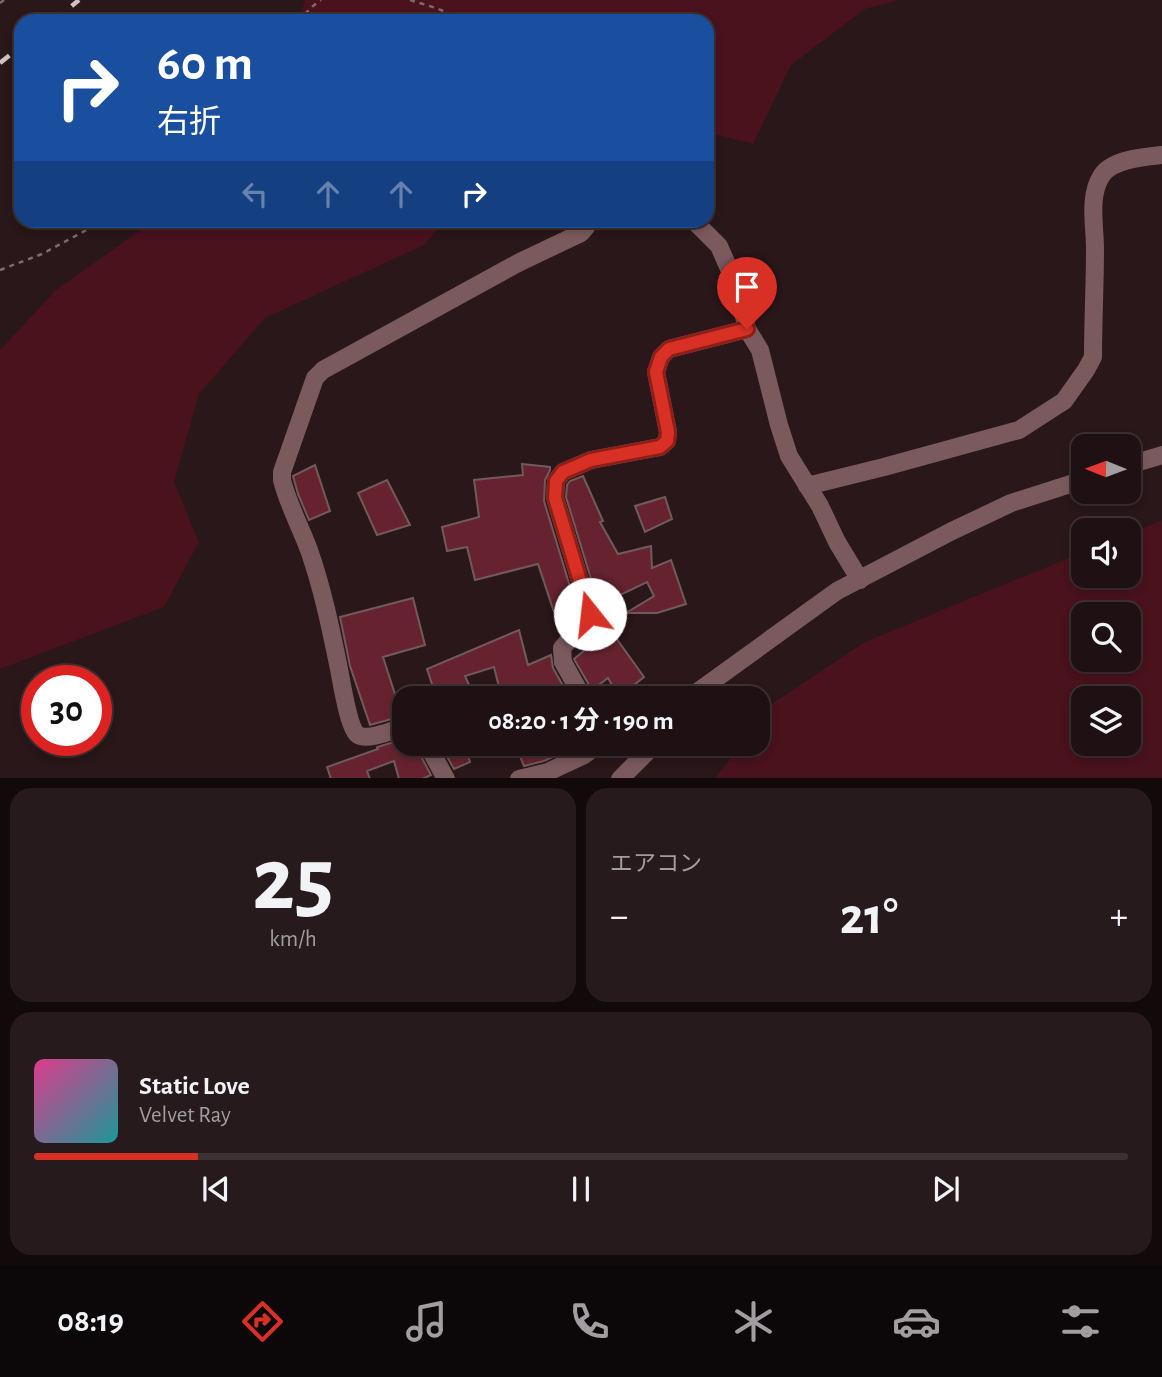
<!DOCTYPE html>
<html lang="ja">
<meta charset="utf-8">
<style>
:root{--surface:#1f1113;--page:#271a1c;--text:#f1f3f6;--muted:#a19da0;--line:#3c3133;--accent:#d93025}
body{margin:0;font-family:"Alegreya Sans","Noto Sans JP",sans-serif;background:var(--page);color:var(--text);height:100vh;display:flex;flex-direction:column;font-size:26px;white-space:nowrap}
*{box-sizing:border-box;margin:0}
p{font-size:23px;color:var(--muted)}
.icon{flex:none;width:38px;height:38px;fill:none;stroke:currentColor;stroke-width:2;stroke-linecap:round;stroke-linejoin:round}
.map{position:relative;height:778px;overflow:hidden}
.side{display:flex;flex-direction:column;gap:10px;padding:10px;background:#11090a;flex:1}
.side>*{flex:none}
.banner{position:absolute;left:14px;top:14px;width:700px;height:214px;border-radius:21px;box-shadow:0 4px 10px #0003,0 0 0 2px var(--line);background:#1a4fa0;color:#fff;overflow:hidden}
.needle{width:46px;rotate:271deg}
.controls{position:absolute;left:1071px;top:434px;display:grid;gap:14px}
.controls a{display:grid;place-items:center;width:70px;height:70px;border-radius:14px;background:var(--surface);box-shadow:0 4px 10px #0003,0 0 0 2px var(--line);font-size:35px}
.speed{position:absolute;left:21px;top:665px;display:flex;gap:14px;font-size:35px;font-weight:700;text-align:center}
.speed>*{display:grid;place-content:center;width:91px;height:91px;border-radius:50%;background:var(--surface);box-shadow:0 4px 10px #0003,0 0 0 2px var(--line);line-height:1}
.speed .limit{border:10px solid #d22;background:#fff;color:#111}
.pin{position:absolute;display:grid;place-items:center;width:60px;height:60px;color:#fff;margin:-72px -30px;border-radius:50% 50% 50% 0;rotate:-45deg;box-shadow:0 0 7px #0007}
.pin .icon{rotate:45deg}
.me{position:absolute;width:77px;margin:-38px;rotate:344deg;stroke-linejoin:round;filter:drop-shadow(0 0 5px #0008)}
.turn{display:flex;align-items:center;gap:24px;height:147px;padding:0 28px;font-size:32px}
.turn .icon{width:91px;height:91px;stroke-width:2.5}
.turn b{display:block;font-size:49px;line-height:60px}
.lanes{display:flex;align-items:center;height:66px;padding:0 28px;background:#0003;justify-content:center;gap:35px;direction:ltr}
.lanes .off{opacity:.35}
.big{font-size:52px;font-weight:700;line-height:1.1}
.side .card{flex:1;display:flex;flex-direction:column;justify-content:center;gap:10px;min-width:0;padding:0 24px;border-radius:21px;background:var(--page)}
.side .dial{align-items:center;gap:0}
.dial b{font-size:91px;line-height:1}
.song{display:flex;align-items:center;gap:21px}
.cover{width:84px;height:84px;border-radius:10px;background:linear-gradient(135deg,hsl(330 70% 55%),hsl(180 70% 35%))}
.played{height:7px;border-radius:4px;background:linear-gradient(90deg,var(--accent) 15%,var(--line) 15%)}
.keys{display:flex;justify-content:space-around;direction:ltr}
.heat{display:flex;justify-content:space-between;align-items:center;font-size:38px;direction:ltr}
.side .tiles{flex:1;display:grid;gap:10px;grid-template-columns:1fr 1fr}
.card:last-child{grid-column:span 2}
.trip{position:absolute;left:392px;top:686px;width:378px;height:70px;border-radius:21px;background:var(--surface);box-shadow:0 4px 10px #0003,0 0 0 2px var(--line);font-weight:700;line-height:70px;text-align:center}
.menu{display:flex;height:112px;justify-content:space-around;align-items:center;background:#0c0708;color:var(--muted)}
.menu .icon{width:49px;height:49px}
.menu .active{color:var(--accent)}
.menu b{font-size:32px;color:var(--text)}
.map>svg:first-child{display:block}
.green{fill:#49121d;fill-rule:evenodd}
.building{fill:#66232f;stroke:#715a5c;stroke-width:2}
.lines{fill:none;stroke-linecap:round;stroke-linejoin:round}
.path{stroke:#7d6c6e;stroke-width:2.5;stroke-dasharray:5 5;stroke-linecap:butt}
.street{stroke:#7b5a5d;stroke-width:18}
.rail{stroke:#d0c2c3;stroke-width:4.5;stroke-dasharray:12 12;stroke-linecap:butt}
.route-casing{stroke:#8d1f18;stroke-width:18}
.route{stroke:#d93025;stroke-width:12}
</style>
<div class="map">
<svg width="1162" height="779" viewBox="0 0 1162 779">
<rect width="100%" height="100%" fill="#291719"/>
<g class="green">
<path d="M 305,0 L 899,0 L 865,9 L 791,65 L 753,144 L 707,132 L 707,21 L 299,21 Z"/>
<path d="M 155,220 L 445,221 L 424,245 L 265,318 L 199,394 L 174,482 L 199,542 L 164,607 L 0,669 L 0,350 L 56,290 Z"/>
<path d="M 1162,520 L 1162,778 L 715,778 L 742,744 L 758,744 L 758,723 L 772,704 L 865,642 L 1083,552 L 1083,576 L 1129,576 L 1129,534 ZM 1083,614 L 1129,614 L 1129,660 L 1083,660 ZM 1083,698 L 1129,698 L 1129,744 L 1083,744 Z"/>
</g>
<g class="building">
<path d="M 522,464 L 550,467 L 550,470 L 545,480 L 544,501 L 578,613 L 558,624 L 538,564 L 475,580 L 467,547 L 447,551 L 442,527 L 479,517 L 474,480 L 523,475 Z"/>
<path d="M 315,465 L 330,511 L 309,520 L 298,494 L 293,476 Z"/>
<path d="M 583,476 L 603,521 L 600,522 L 618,554 L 651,546 L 652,568 L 671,560 L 686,604 L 657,613 L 626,613 L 654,596 L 647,582 L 599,605 L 566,497 L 567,485 L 570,481 Z"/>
<path d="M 387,480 L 410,525 L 377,535 L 358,493 Z"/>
<path d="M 665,497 L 672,519 L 645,532 L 635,506 Z"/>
<path d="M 413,598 L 425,645 L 383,657 L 402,716 L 370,725 L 350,666 L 340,617 Z"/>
<path d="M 606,624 L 644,677 L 619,697 L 608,678 L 592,690 L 574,659 L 586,649 L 582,643 L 589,635 Z"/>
<path d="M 519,630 L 528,665 L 551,655 L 553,668 L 570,698 L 508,698 L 501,695 L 494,667 L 465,676 L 475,698 L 405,698 L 405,695 L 433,687 L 427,669 Z"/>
<path d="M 404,739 L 404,744 L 416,744 L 417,749 L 431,775 L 422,779 L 399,779 L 394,761 L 367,771 L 370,779 L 331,779 L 327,767 L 378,749 L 377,747 Z"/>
<path d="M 440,744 L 495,744 L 495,745 L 468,755 L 470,762 L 454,769 Z"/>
<path d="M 515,744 L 549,744 L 555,756 L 544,761 L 524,766 Z"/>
</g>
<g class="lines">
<g class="path">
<path d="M 410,0 L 436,8 L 468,21"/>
<path d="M 0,3 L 4,0"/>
<path d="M 219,21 L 226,14 L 228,21"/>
<path d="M 298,21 L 313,6 L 321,0"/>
<path d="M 0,270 L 42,254 L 105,220"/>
</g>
<g class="street">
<path d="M 693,220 L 719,246 L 737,287 L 747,329 L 760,350 L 779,425 L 789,456 L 820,506 L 837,542 L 860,580"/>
<path d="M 1129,465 L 1162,455"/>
<path d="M 807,486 L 884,467 L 1019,430 L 1064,401 L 1086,370 L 1093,357 C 1093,321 1095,285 1095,249 C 1095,225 1088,196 1102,175 C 1113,159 1145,157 1162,155"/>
<path d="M 583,698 L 563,662 L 562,648 L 588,619 L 590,614 L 555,498 L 556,481 L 563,472 L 591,460 L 660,447 L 667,441 L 668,432 L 656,372 L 661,357 L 669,349 L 747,329"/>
<path d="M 689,698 L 837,591 L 952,531 L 1011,503 L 1083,480"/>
<path d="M 404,727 C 393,730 368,741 358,735 C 348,728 341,677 338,664 C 330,625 322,587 309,550 C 300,526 288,504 282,480 L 282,472 L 315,378 L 323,370 L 518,263 L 581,233 L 586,227 L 587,220"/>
<path d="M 427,744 L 446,779"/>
<path d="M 519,779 L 548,772 L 584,755 L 599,744"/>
<path d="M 620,779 L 655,744"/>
</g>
<g class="rail">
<path d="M 53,21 L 79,0"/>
<path d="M 0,63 L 21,46"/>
</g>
</g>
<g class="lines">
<defs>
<path id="route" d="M 590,614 L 555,498 L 556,481 L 563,472 L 591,460 L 660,447 L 667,441 L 668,432 L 656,372 L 661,357 L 669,349 L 747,329"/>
</defs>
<use href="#route" class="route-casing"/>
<use href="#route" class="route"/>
</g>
</svg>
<div class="controls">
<a><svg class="needle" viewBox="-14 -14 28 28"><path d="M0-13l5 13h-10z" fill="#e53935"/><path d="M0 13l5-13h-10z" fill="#a19da0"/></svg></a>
<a><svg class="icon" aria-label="sound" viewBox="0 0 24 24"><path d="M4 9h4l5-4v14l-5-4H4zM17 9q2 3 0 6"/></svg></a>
<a><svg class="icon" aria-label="search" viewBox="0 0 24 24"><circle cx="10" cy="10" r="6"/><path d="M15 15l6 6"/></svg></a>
<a><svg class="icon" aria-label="layers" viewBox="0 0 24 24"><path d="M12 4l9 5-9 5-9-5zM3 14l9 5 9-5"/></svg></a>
</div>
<div class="speed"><div class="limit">30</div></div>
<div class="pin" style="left:747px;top:329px;background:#d93025"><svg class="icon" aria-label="arrive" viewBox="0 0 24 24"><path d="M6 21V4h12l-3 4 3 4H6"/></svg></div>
<svg class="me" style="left:590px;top:614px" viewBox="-20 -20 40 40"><circle r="19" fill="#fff"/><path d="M0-13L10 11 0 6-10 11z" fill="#d93025"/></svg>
<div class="trip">08:20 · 1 分 · 190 m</div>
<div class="banner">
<div class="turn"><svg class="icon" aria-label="right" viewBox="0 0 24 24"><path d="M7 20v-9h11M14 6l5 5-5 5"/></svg><div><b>60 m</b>右折</div></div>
<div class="lanes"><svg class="icon off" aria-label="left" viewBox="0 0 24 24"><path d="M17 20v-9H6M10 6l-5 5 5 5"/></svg><svg class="icon off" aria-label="ahead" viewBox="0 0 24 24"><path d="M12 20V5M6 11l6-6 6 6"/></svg><svg class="icon off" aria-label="ahead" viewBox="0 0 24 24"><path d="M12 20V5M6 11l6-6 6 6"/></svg><svg class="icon" aria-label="right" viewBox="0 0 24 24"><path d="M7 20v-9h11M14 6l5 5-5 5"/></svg></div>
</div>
</div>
<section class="side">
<div class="tiles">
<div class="card dial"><b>25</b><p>km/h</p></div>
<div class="card"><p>エアコン</p>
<div class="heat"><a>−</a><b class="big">21°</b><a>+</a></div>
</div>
<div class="card">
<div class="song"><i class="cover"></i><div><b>Static Love</b><p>Velvet Ray</p></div></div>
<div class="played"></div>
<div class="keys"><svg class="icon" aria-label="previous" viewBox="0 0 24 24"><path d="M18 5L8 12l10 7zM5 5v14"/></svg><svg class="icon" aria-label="pause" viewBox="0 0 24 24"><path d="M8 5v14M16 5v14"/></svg><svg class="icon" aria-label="next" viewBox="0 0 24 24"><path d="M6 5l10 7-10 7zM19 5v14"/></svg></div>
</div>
</div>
</section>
<nav class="menu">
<b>08:19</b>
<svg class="icon active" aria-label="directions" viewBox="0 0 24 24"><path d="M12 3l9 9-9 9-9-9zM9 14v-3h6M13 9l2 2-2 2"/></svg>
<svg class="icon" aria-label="music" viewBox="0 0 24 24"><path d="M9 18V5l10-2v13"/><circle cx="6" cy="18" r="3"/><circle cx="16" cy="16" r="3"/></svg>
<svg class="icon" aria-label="phone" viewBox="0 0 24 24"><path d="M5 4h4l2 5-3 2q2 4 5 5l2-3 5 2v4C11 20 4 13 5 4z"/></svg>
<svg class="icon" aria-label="climate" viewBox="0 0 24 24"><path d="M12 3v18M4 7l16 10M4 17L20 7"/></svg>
<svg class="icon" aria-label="car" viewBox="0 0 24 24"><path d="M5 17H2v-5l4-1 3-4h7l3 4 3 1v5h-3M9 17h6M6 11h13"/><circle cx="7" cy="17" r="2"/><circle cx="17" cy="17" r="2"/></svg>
<svg class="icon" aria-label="filters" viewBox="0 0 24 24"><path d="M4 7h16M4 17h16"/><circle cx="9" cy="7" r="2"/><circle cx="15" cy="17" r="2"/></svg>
</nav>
